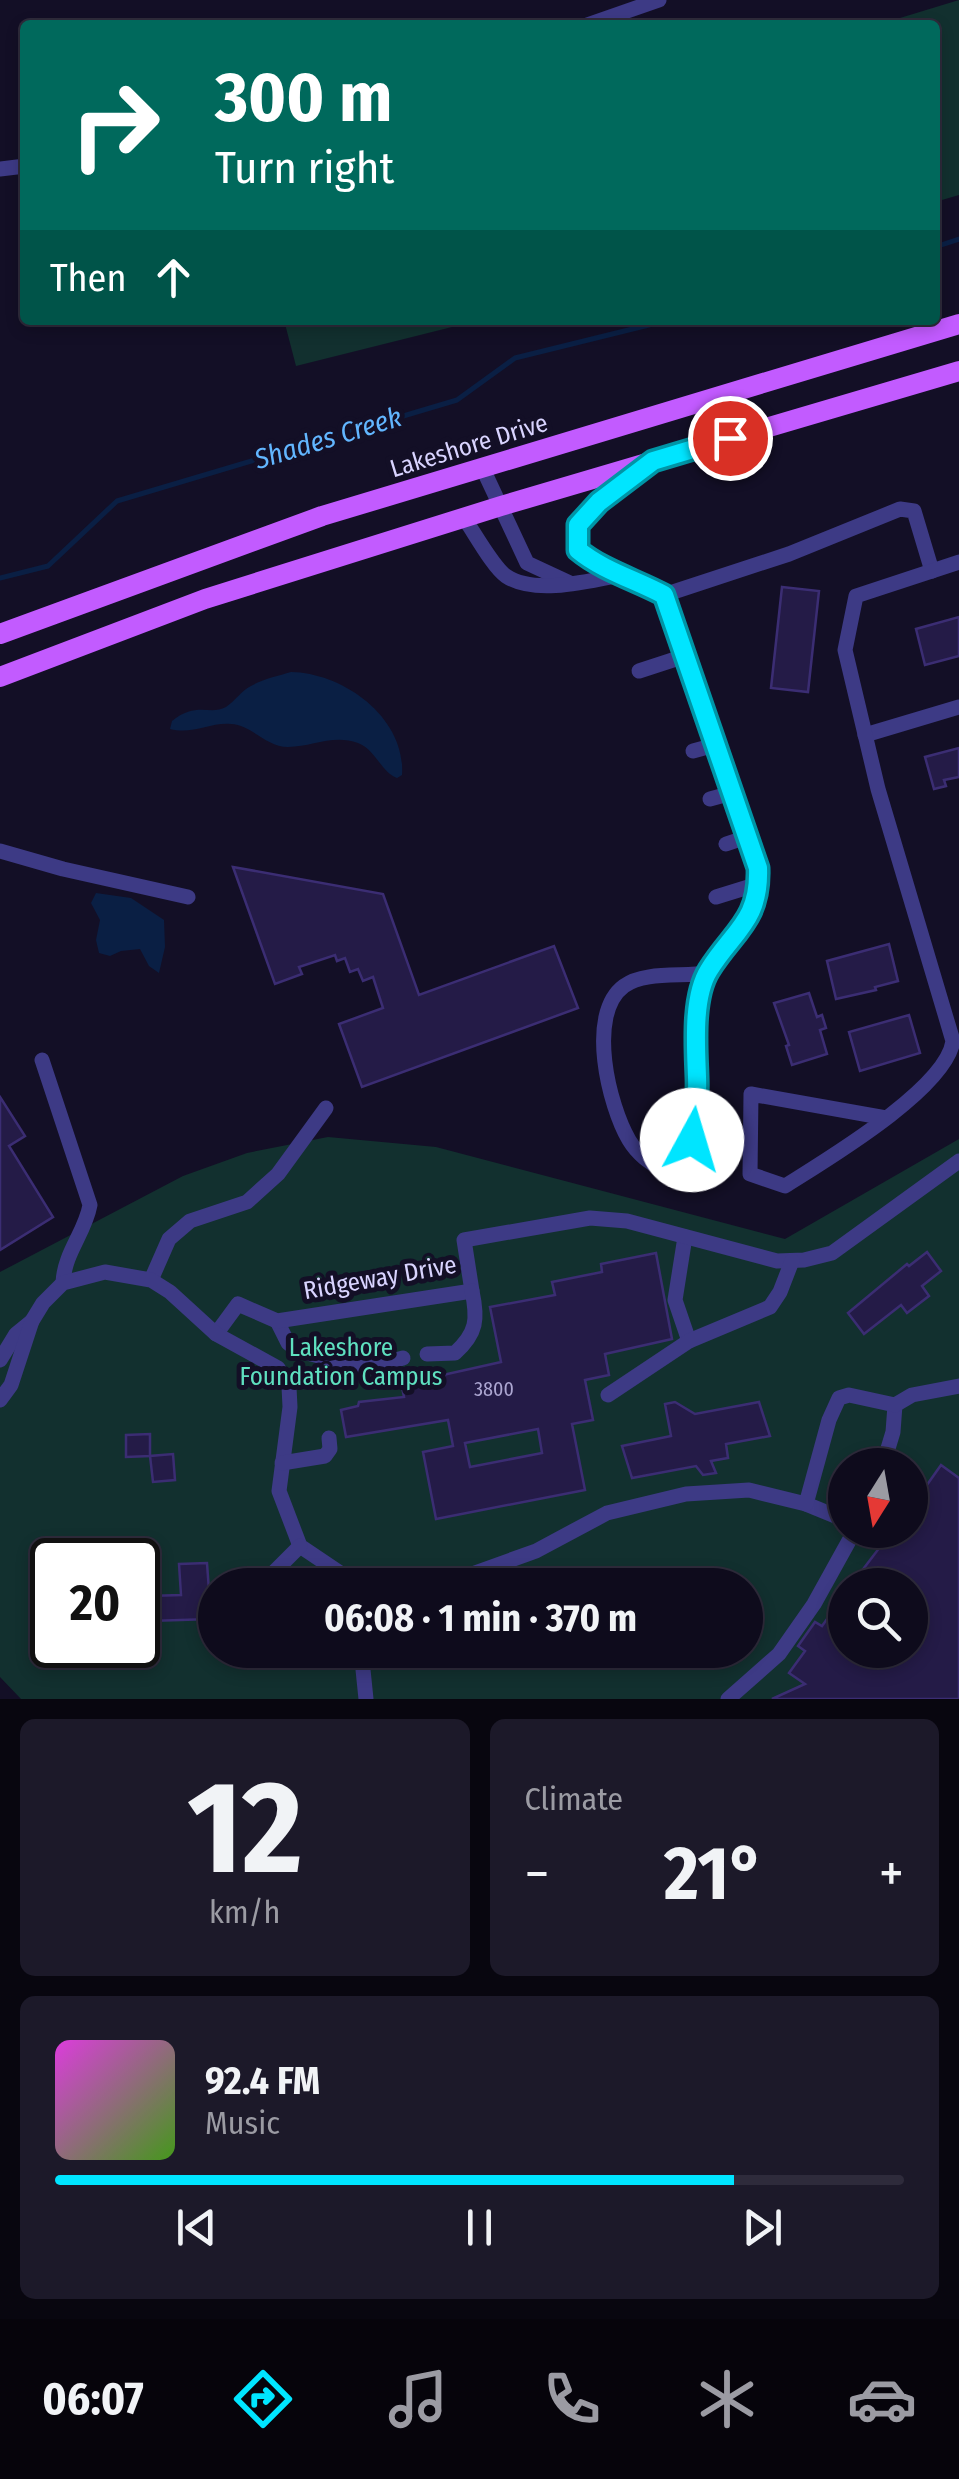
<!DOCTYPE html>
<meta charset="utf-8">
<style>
:root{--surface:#0e0b1c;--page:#1c1929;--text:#f1f3f6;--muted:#9b9ba3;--line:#2e2b3b;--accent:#00e5ff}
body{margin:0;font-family:"Fira Sans Condensed",sans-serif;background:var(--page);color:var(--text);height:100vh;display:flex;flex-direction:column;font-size:38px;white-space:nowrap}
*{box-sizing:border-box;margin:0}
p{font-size:32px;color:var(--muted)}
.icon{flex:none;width:55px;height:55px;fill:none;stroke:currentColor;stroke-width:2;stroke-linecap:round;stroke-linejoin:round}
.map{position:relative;height:1699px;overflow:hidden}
.details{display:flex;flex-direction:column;gap:20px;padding:20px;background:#08060f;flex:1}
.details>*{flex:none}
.hud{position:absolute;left:20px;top:20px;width:920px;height:305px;border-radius:10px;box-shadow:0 5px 15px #0003,0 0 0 2px var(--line);background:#00695c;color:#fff;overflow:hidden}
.needle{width:65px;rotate:191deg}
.fabs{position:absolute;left:828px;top:1448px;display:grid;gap:20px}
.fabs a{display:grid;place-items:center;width:100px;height:100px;border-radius:50%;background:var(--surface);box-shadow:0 5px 15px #0003,0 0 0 2px var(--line);font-size:50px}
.speed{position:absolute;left:30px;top:1538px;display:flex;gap:20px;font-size:50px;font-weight:700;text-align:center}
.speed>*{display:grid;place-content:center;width:130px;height:130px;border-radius:50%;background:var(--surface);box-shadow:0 5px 15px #0003,0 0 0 2px var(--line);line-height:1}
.speed .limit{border:5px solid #111;border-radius:15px;background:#fff;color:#111}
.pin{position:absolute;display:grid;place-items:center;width:85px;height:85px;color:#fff;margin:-42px;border:5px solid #fff;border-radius:50%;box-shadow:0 2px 10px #0007}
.me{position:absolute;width:110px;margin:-55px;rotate:6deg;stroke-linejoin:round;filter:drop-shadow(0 0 8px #0008)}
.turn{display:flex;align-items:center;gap:35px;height:210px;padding:0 30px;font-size:45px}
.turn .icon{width:130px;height:130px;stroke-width:2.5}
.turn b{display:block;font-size:70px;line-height:85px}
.then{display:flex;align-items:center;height:95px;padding:0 30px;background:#0003;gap:20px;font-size:38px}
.big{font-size:75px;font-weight:700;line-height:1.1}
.details .tile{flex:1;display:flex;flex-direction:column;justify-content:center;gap:15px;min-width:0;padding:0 35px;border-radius:15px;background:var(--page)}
.details .dial{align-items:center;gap:0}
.dial b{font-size:130px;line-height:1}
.song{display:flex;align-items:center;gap:30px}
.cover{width:120px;height:120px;border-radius:15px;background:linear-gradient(135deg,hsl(300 70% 55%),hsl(100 70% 35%))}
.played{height:10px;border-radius:5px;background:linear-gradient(90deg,var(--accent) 80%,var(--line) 80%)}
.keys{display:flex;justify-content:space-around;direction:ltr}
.heat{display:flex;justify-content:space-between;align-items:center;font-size:55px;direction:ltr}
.details .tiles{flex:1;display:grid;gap:20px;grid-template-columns:1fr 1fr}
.tile:last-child{grid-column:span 2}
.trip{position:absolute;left:198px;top:1568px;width:565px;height:100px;border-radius:50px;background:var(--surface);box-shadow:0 5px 15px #0003,0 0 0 2px var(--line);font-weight:700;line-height:100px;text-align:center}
.dock{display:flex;height:160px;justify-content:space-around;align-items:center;background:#06040b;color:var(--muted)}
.dock .icon{width:70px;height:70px}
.dock .active{color:var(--accent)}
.dock b{font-size:45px;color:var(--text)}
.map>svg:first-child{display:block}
.green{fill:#12302f;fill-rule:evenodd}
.water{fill:#0a1f44}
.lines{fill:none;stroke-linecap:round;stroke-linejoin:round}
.stream{stroke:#0a1f44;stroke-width:5}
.building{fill:#241b47;stroke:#3b2d73;stroke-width:2.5;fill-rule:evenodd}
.minor{stroke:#3d3a85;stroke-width:15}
.major{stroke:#c25bff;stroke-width:20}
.route-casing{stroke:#0095a6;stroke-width:25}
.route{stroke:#00e5ff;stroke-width:18}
.labels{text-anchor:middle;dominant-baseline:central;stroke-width:10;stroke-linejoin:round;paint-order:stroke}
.number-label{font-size:20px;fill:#aca6d1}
.street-label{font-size:25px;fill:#d9d4ff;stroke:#130f26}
.park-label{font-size:25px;fill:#5fe0c0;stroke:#130f26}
.water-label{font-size:28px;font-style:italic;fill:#62b6ff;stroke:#130f26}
</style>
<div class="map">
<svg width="959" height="1699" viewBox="0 0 959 1699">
<rect width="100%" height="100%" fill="#130f26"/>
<g class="green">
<path d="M 959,0 L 959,195 L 935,202 L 935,25 L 877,25 Z"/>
<path d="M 284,320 L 480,320 L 296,366 Z"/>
<path d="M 328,1137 L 436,1147 L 785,1239 L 959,1139 L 959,1699 L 21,1699 L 0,1677 L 0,1272 L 183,1176 L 247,1153 ZM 845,1465 L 910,1465 L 910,1530 L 845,1530 ZM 52,1560 L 138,1560 L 138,1645 L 52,1645 ZM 215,1585 L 745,1585 L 745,1650 L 215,1650 ZM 845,1585 L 910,1585 L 910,1650 L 845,1650 Z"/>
</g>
<g class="water">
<path d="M 291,672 C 344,673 406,718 402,775 L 397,778 C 381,772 376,750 358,743 C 333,734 312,747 288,747 C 266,747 252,725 231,724 C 210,722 193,735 170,729 L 172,721 C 197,701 210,716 226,707 C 235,701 241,691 251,686 C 263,679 278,676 291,672 Z"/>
<path d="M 96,893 L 131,898 L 164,920 L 165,947 L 159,973 L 149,966 L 140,949 L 121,951 L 110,956 L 99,953 L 96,940 L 100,920 L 91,903 Z"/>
</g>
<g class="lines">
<g class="stream">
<path d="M 935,247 L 959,239"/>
<path d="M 0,578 L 48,566 L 117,501 L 457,400 L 515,358 L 669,320"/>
</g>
</g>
<g class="building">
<path d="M 782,587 L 819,591 L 808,692 L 771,688 Z"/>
<path d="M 959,617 L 959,656 L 925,665 L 916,629 Z"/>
<path d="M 959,748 L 959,777 L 944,780 L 946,786 L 934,789 L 925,757 Z"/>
<path d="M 233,867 L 383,894 L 419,995 L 554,946 L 578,1008 L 362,1087 L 339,1024 L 383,1008 L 373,977 L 363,981 L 358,969 L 350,972 L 345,958 L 337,961 L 335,955 L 299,967 L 302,974 L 275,984 Z"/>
<path d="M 889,944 L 898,981 L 875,987 L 876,990 L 836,999 L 827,961 Z"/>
<path d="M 809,993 L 817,1017 L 822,1015 L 826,1028 L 820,1030 L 827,1054 L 792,1065 L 786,1046 L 789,1045 L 774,1003 Z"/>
<path d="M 909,1015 L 920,1053 L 860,1071 L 849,1032 Z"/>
<path d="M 0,1097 L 25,1136 L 9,1146 L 53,1217 L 0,1250 Z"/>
<path d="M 927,1252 L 941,1271 L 922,1286 L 929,1296 L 907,1313 L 901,1305 L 864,1334 L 848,1313 L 907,1264 L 909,1266 Z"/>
<path d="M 656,1253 L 672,1339 L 605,1354 L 609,1375 L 585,1380 L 593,1420 L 572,1424 L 585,1490 L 436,1519 L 423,1452 L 453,1446 L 448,1420 L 346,1437 L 341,1410 L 358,1406 L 359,1402 L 404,1397 L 400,1377 L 433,1372 L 434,1377 L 501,1362 L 490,1307 L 555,1295 L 552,1282 L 602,1272 L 601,1264 ZM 538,1429 L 542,1453 L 470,1467 L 465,1443 Z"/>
<path d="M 675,1402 L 695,1414 L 759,1402 L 770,1436 L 726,1444 L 728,1458 L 711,1461 L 716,1473 L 703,1475 L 696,1466 L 632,1478 L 622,1446 L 671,1436 L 665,1404 Z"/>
<path d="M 150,1434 L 150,1456 L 126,1457 L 126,1435 Z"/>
<path d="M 173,1454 L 175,1480 L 153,1482 L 150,1456 Z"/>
<path d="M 941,1465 L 959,1478 L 959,1699 L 772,1699 L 805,1684 L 789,1673 L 805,1651 L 798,1646 L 815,1622 L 822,1626 L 845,1594 L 845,1650 L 910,1650 L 910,1585 L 851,1585 L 893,1530 L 910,1530 L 910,1509 Z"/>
<path d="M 207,1563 L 209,1591 L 215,1590 L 211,1619 L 150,1621 L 149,1596 L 181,1595 L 179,1564 Z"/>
</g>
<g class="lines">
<g class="minor">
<path d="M 587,25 L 659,0"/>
<path d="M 0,169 L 25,166"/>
<path d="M 483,469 L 527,563 L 570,583"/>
<path d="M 464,518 C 474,532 493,567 506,576 C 535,596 593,580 625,574 L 664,595 L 757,868 C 759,903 747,925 725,951 C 719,959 709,967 706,976 C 684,1039 709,1102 681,1165 L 663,1170 C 649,1162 638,1155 629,1140 C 609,1106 586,1014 624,986 C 644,971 682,977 707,973"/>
<path d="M 621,573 L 594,563 L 578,550 L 577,525 L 599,502 L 644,468"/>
<path d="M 664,595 L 789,554 L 900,509 L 914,511 L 932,571"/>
<path d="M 639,671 L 685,656"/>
<path d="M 865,735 L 959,707"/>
<path d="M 693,751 L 715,745"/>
<path d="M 710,799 L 732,793"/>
<path d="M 726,844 L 747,837"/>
<path d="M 0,851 L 63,869 L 188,897"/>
<path d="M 716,897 L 758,884"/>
<path d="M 42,1060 L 90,1205 C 85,1233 64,1253 63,1283"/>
<path d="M 886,1118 L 751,1094 L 750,1174 L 785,1186 C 826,1160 946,1089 953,1041 L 878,789 L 845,650 L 856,596 L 959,562"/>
<path d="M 685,1237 L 675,1300 L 689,1341"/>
<path d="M 151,1280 L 169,1239 L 190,1221 L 247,1202 L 278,1174 L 326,1108"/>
<path d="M 277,1321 L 288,1343 L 299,1351 L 367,1368 L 403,1358"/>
<path d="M 216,1334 L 238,1304 L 277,1321 L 472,1291 L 464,1240 L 590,1218 L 627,1221 L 777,1261 L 804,1260 L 832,1253 L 959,1161"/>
<path d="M 427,1354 L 455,1353 C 477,1333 478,1319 472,1291"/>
<path d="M 0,1360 L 16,1334 L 32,1321"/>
<path d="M 608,1395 L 689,1341 L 770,1307 L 780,1292 L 792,1261"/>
<path d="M 0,1400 L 11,1385 L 32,1321 L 43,1303 L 63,1283 L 105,1272 L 151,1280 L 170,1292 L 216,1334 L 278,1368 L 289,1387 L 290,1407 L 279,1491 L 300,1546 L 346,1577 L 378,1585"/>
<path d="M 282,1463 L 325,1456 L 330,1449 L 329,1438"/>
<path d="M 883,1465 L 893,1432 L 895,1405"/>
<path d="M 806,1504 L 845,1520"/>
<path d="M 245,1585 L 250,1580 L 268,1578 L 300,1546"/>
<path d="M 382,1585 L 447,1583 L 536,1551 L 607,1513 L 686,1494 L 749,1490 L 806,1504 L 829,1420 L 839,1398 L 849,1395 L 895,1405 L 912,1395 L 959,1386"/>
<path d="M 250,1650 L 251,1660"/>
<path d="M 361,1650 L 366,1699"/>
<path d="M 728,1699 L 779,1654 L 814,1604 L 855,1530"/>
</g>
<g class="major">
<path d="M 0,634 L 322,516 L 959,324"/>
<path d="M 0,677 L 205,599 L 501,506 L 959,371"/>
</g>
</g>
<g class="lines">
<defs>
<path id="route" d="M 692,1140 C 695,1119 698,1099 697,1077 C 696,1047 692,997 709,970 C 733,931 760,921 758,868 L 664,595 C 636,580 602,570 578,550 L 578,525 L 599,502 L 653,461 L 730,438"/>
</defs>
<use href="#route" class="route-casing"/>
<use href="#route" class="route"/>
</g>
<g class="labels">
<g class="number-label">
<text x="494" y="1389">3800</text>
</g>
<g class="street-label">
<text transform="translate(469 446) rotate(-17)">Lakeshore Drive</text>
<text transform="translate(380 1278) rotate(-10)">Ridgeway Drive</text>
</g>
<g class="park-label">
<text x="341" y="1348">Lakeshore<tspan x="341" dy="29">Foundation Campus</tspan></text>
</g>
<g class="water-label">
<text transform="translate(328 438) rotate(-17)">Shades Creek</text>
</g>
</g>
</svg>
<div class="fabs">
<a><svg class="needle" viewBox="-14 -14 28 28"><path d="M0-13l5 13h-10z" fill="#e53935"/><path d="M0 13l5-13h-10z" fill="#9b9ba3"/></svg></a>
<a><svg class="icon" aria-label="search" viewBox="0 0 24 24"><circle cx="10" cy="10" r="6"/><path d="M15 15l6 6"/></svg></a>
</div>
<div class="speed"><div class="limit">20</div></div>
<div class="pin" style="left:730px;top:438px;background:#d93025"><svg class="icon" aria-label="arrive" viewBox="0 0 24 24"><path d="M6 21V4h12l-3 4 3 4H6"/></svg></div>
<svg class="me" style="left:692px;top:1140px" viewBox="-20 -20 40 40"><circle r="19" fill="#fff"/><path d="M0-13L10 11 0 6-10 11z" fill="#00e5ff"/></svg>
<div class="trip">06:08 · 1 min · 370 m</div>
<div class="hud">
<div class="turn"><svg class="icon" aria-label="right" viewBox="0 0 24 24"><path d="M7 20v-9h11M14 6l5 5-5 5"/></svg><div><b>300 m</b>Turn right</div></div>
<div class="then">Then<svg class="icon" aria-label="ahead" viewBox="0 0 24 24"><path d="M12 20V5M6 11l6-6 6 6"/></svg></div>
</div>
</div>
<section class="details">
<div class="tiles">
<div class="tile dial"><b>12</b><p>km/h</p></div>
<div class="tile"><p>Climate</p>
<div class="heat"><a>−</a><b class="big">21°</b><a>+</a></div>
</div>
<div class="tile">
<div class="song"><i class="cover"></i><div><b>92.4 FM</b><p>Music</p></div></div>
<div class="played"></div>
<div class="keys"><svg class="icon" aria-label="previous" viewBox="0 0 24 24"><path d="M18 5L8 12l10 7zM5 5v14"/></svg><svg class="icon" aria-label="pause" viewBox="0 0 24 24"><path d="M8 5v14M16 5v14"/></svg><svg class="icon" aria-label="next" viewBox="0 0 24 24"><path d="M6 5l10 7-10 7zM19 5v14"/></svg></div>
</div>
</div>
</section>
<nav class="dock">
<b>06:07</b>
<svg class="icon active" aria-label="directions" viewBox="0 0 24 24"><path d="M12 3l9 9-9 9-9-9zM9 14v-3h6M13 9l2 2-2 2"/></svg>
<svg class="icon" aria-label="music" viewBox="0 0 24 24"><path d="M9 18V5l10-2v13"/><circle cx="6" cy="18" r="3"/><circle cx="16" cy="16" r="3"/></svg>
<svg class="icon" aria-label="phone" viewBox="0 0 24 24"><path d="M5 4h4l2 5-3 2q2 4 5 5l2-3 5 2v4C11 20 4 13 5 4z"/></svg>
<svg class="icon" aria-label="climate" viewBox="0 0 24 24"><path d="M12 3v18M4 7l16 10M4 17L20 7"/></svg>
<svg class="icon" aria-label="car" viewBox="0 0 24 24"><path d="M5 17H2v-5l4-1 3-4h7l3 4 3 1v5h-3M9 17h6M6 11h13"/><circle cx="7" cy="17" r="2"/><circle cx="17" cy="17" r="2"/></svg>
</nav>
